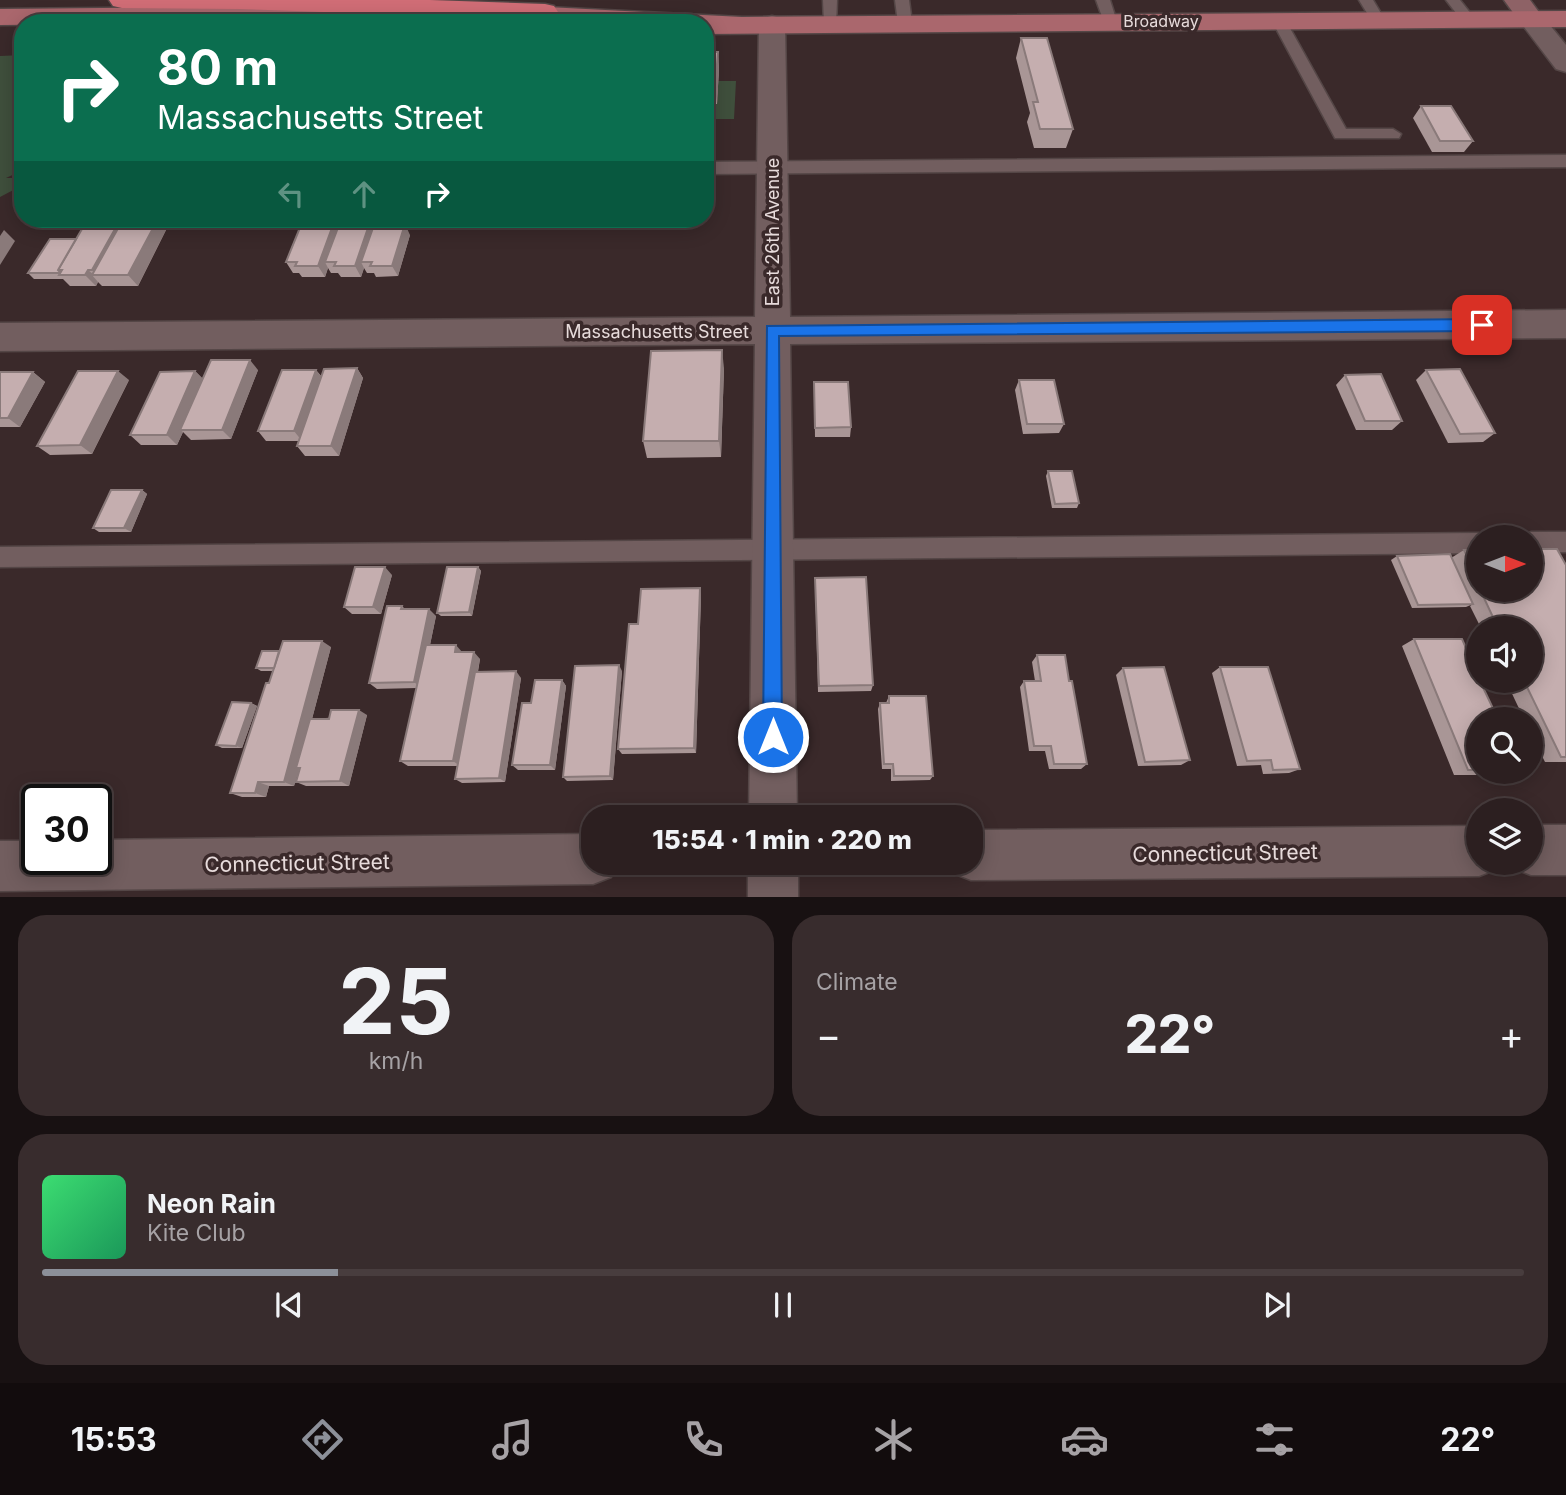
<!DOCTYPE html>
<meta charset="utf-8">
<style>
:root{--surface:#2c1f20;--page:#382c2d;--text:#f1f3f6;--muted:#a6a2a5;--line:#483d3e;--accent:#8c9099}
body{margin:0;font-family:Inter,sans-serif;background:var(--page);color:var(--text);height:100vh;display:flex;flex-direction:column;font-size:26px;white-space:nowrap}
*{box-sizing:border-box;margin:0}
p{font-size:23px;color:var(--muted)}
.icon{flex:none;width:38px;height:38px;fill:none;stroke:currentColor;stroke-width:2;stroke-linecap:round;stroke-linejoin:round}
.map{position:relative;height:897px;overflow:hidden}
.sheet{display:flex;flex-direction:column;gap:18px;padding:18px;background:#181112;flex:1}
.sheet>*{flex:none}
.guide{position:absolute;left:14px;top:14px;width:700px;height:214px;border-radius:28px;box-shadow:0 4px 18px #0003,0 0 0 2px var(--line);background:#0b6e4f;color:#fff;overflow:hidden}
.needle{width:46px;rotate:90deg}
.tools{position:absolute;left:1466px;top:525px;display:grid;gap:14px}
.tools a{display:grid;place-items:center;width:77px;height:77px;border-radius:50%;background:var(--surface);box-shadow:0 4px 18px #0003,0 0 0 2px var(--line);font-size:35px}
.speed{position:absolute;left:21px;top:784px;display:flex;gap:14px;font-size:35px;font-weight:700;text-align:center}
.speed>*{display:grid;place-content:center;width:91px;height:91px;border-radius:50%;background:var(--surface);box-shadow:0 4px 18px #0003,0 0 0 2px var(--line);line-height:1}
.speed .limit{border:4px solid #111;border-radius:10px;background:#fff;color:#111}
.pin{position:absolute;display:grid;place-items:center;width:60px;height:60px;color:#fff;margin:-30px;border-radius:14px;box-shadow:0 4px 10px #0006}
.me{position:absolute;width:77px;margin:-38px;rotate:0deg;stroke-linejoin:round;filter:drop-shadow(0 0 5px #0008)}
.turn{display:flex;align-items:center;gap:24px;height:147px;padding:0 28px;font-size:32px}
.turn .icon{width:91px;height:91px;stroke-width:2.5}
.turn b{display:block;font-size:49px;line-height:60px}
.lanes{display:flex;align-items:center;height:66px;padding:0 28px;background:#0003;justify-content:center;gap:35px;direction:ltr}
.lanes .off{opacity:.35}
.big{font-size:52px;font-weight:800;line-height:1.1}
.sheet .card{flex:1;display:flex;flex-direction:column;justify-content:center;gap:10px;min-width:0;padding:0 24px;border-radius:28px;background:var(--page)}
.sheet .dial{align-items:center;gap:0}
.dial b{font-size:91px;line-height:1}
.song{display:flex;align-items:center;gap:21px}
.cover{width:84px;height:84px;border-radius:10px;background:linear-gradient(135deg,hsl(140 70% 55%),hsl(150 70% 35%))}
.played{height:7px;border-radius:4px;background:linear-gradient(90deg,var(--accent) 20%,var(--line) 20%)}
.keys{display:flex;justify-content:space-around;direction:ltr}
.heat{display:flex;justify-content:space-between;align-items:center;font-size:38px;direction:ltr}
.sheet .tiles{flex:1;display:grid;gap:18px;grid-template-columns:1fr 1fr}
.card:last-child{grid-column:span 2}
.trip{position:absolute;left:581px;top:805px;width:402px;height:70px;border-radius:28px;background:var(--surface);box-shadow:0 4px 18px #0003,0 0 0 2px var(--line);font-weight:800;line-height:70px;text-align:center}
.tab-bar{display:flex;height:112px;justify-content:space-around;align-items:center;background:#120c0d;color:var(--muted)}
.tab-bar .icon{width:49px;height:49px}
.tab-bar .selected{color:var(--accent)}
.tab-bar b{font-size:32px;color:var(--text)}
.map>svg:first-child{display:block}
.green{fill:#3f4f3c}
.lines{fill:none;stroke-linecap:round;stroke-linejoin:round}
.lane-casing{stroke:#544646;stroke-width:3}
.street-casing{stroke:#544646;stroke-width:3}
.secondary-casing{stroke:#544646;stroke-width:3}
.primary-casing{stroke:#544646;stroke-width:3}
.highway-casing{stroke:#544646;stroke-width:3}
.lane{fill:#725e5f;fill-rule:evenodd}
.street{fill:#725e5f;fill-rule:evenodd}
.secondary{fill:#8e6266;fill-rule:evenodd}
.primary{fill:#aa676d;fill-rule:evenodd}
.highway{fill:#d06d76;fill-rule:evenodd}
.wall{fill:#a99696}
.shaded-wall{fill:#8a7a7a}
.building{fill:#c5aeaf;stroke:#8a7a7a;stroke-width:2}
.route{fill:#1a73e8;stroke:#114b97;stroke-width:2}
.labels{text-anchor:middle;dominant-baseline:central;stroke-width:7;stroke-linejoin:round;paint-order:stroke}
.far-street-label{font-size:16px;fill:#e7dbdb;stroke:#3a292a}
.street-label{font-size:18px;fill:#e7dbdb;stroke:#3a292a}
.near-street-label{font-size:21px;fill:#e7dbdb;stroke:#3a292a}
</style>
<div class="map">
<svg width="1566" height="897" viewBox="0 0 1566 897">
<rect width="100%" height="100%" fill="#3a292a"/>
<g class="green">
<path d="M 23,55 L 23,170 L 6,178 L 23,178 L 23,185 L 0,197 L 0,56 Z"/>
<path d="M 718,81 L 736,81 L 734,119 L 711,119 L 712,104 L 717,103 Z"/>
</g>
<g class="lines">
<defs>
<g id="lane">
<path d="M 823,0 L 837,0 L 836,26 L 826,26 L 824,23 Z"/>
<path d="M 895,0 L 909,0 L 912,23 L 910,26 L 905,27 L 898,23 Z"/>
<path d="M 1096,0 L 1110,0 L 1117,22 L 1115,25 L 1105,25 Z"/>
<path d="M 1359,0 L 1373,0 L 1385,20 L 1383,23 L 1373,23 Z"/>
<path d="M 1446,0 L 1460,0 L 1475,19 L 1473,22 L 1463,22 Z"/>
<path d="M 1279,17 L 1286,21 L 1346,129 L 1393,129 L 1401,134 L 1399,138 L 1335,138 L 1272,21 Z"/>
<path d="M 1566,155 L 1566,167 L 705,174 L 705,162 Z"/>
<path d="M 1531,532 L 1566,532 L 1566,552 L 1531,552 L 1531,537 L 1522,537 Z"/>
<path d="M 1479,533 L 1488,537 L 1479,537 L 1479,553 L 0,567 L 0,547 Z"/>
</g>
<g id="street">
<path d="M 1531,11 L 1540,13 L 1566,45 L 1566,72 L 1556,69 L 1518,19 L 1522,13 Z"/>
<path d="M 772,16 L 781,18 L 785,24 L 790,317 L 1566,310 L 1566,338 L 790,344 L 797,817 L 749,817 L 755,344 L 0,351 L 0,323 L 755,317 L 759,24 L 763,18 Z"/>
<path d="M 1531,825 L 1566,825 L 1566,875 L 1531,875 L 1513,868 L 1511,863 L 1531,863 Z"/>
<path d="M 1479,826 L 1479,863 L 1499,863 L 1497,869 L 1479,876 L 971,880 L 953,873 L 949,863 L 971,863 L 971,830 Z"/>
<path d="M 593,834 L 593,863 L 616,863 L 611,877 L 593,884 L 0,891 L 0,841 L 37,841 L 37,859 L 96,859 L 96,840 Z"/>
<rect x="748" y="863" width="50" height="34"/>
</g>
<path id="secondary" d="M 1504,0 L 1530,0 L 1544,19 L 1540,25 L 1531,27 L 1522,25 Z"/>
<g id="primary">
<path d="M 421,5 L 430,7 L 434,13 L 430,19 L 421,21 L 0,25 L 0,9 Z"/>
<path d="M 506,5 L 742,17 L 1566,11 L 1566,27 L 705,34 L 705,23 L 552,23 L 497,19 L 493,13 L 497,7 Z"/>
</g>
<path id="highway" d="M 109,0 L 430,0 L 545,4 L 554,6 L 558,12 L 554,18 L 545,20 L 239,9 L 122,8 L 113,6 Z"/>
</defs>
<use href="#lane" class="lane-casing"/>
<use href="#street" class="street-casing"/>
<use href="#secondary" class="secondary-casing"/>
<use href="#primary" class="primary-casing"/>
<use href="#highway" class="highway-casing"/>
<use href="#lane" class="lane"/>
<use href="#street" class="street"/>
<use href="#secondary" class="secondary"/>
<use href="#primary" class="primary"/>
<use href="#highway" class="highway"/>
</g>
<g class="wall">
<path d="M 1021,38 L 1073,129 L 1066,148 L 1034,148 L 1027,122 L 1030,113 L 1016,58 Z"/>
<path d="M 705,52 L 718,52 L 719,69 L 717,104 L 705,104 Z"/>
<path d="M 1421,106 L 1473,141 L 1464,152 L 1432,152 L 1413,118 Z"/>
<path d="M 167,228 L 138,286 L 102,286 L 98,282 L 96,286 L 70,286 L 63,279 L 34,279 L 28,273 L 76,239 L 115,229 L 117,231 Z"/>
<path d="M 337,230 L 372,230 L 410,235 L 398,276 L 376,277 L 374,273 L 367,273 L 364,268 L 361,277 L 341,277 L 338,273 L 331,273 L 328,268 L 325,277 L 302,277 L 299,273 L 293,273 L 286,262 Z"/>
<path d="M 357,368 L 363,378 L 339,456 L 305,456 L 297,446 L 299,441 L 266,441 L 258,431 L 316,370 L 322,377 Z"/>
<path d="M 724,368 L 721,457 L 647,458 L 643,441 Z"/>
<path d="M 258,370 L 231,439 L 191,440 L 183,432 L 177,445 L 141,445 L 130,435 L 195,371 L 203,379 Z"/>
<path d="M 1426,370 L 1495,433 L 1483,442 L 1448,443 L 1416,380 Z"/>
<path d="M 0,372 L 33,372 L 45,382 L 20,427 L 0,427 Z"/>
<path d="M 1345,375 L 1402,421 L 1392,430 L 1356,430 L 1336,385 Z"/>
<path d="M 129,380 L 92,454 L 50,455 L 37,446 Z"/>
<path d="M 1019,380 L 1064,424 L 1059,433 L 1023,434 L 1015,390 Z"/>
<path d="M 814,382 L 851,427 L 850,437 L 815,437 Z"/>
<path d="M 1048,471 L 1079,503 L 1077,508 L 1052,508 L 1046,476 Z"/>
<path d="M 142,490 L 147,494 L 131,532 L 99,532 L 93,528 Z"/>
<path d="M 1464,550 L 1479,550 L 1479,590 L 1531,590 L 1566,565 L 1566,762 L 1545,762 L 1531,734 L 1531,719 L 1524,719 L 1506,681 L 1531,681 L 1531,628 L 1481,628 L 1470,606 L 1473,604 L 1466,607 L 1412,608 L 1391,560 L 1397,556 L 1451,558 Z"/>
<path d="M 478,567 L 481,571 L 472,616 L 441,616 L 437,613 Z"/>
<path d="M 392,575 L 381,614 L 352,614 L 344,607 Z"/>
<path d="M 815,578 L 873,685 L 871,691 L 818,692 Z"/>
<path d="M 700,588 L 701,596 L 696,753 L 622,754 L 618,749 L 638,624 Z"/>
<path d="M 402,606 L 405,609 L 436,616 L 430,645 L 462,652 L 480,659 L 478,672 L 521,678 L 505,782 L 462,783 L 455,779 L 457,766 L 408,766 L 400,761 L 417,688 L 377,689 L 369,683 Z"/>
<path d="M 1414,639 L 1479,719 L 1479,772 L 1515,772 L 1505,775 L 1454,775 L 1402,646 Z"/>
<path d="M 331,647 L 312,719 L 367,715 L 349,786 L 306,786 L 296,782 L 299,769 L 294,786 L 269,786 L 266,797 L 242,797 L 230,793 L 273,671 L 261,671 L 256,668 L 279,651 Z"/>
<path d="M 1037,655 L 1069,681 L 1087,764 L 1081,769 L 1049,769 L 1045,751 L 1029,751 L 1020,687 L 1024,681 L 1035,681 L 1032,662 Z"/>
<path d="M 1220,667 L 1300,769 L 1289,773 L 1263,774 L 1261,765 L 1237,766 L 1212,673 Z"/>
<path d="M 1123,668 L 1190,760 L 1181,765 L 1138,766 L 1116,675 Z"/>
<path d="M 622,671 L 613,780 L 567,781 L 563,777 Z"/>
<path d="M 562,680 L 566,686 L 555,770 L 518,770 L 512,765 L 531,703 Z"/>
<path d="M 889,696 L 933,776 L 930,780 L 891,781 L 891,769 L 882,769 L 878,709 L 880,703 L 886,703 Z"/>
<path d="M 251,703 L 257,706 L 242,748 L 222,748 L 216,745 Z"/>
</g>
<g class="shaded-wall">
<path d="M 718,52 L 719,69 L 717,104 L 715,88 Z"/>
<path d="M 158,219 L 160,219 L 167,228 L 138,286 L 128,275 Z"/>
<path d="M 405,224 L 410,235 L 398,276 L 392,266 Z"/>
<path d="M 333,225 L 340,235 L 325,262 L 328,268 L 325,277 L 318,266 Z"/>
<path d="M 369,225 L 375,235 L 361,262 L 364,268 L 361,277 L 355,266 Z"/>
<path d="M 115,229 L 124,240 L 98,275 L 92,270 Z"/>
<path d="M 4,230 L 15,241 L 0,265 L 0,236 Z"/>
<path d="M 88,270 L 94,275 L 92,275 L 98,282 L 96,286 L 85,275 Z"/>
<path d="M 722,350 L 724,368 L 721,457 L 719,441 Z"/>
<path d="M 250,360 L 258,370 L 231,439 L 222,430 Z"/>
<path d="M 357,368 L 363,378 L 339,456 L 331,446 Z"/>
<path d="M 316,370 L 324,380 L 302,441 L 294,431 Z"/>
<path d="M 118,371 L 129,380 L 92,454 L 80,445 Z"/>
<path d="M 195,371 L 205,381 L 180,430 L 183,432 L 177,445 L 167,435 Z"/>
<path d="M 33,372 L 45,382 L 20,427 L 8,418 Z"/>
<path d="M 142,490 L 147,494 L 131,532 L 124,528 Z"/>
<path d="M 385,567 L 392,575 L 381,614 L 373,607 Z"/>
<path d="M 478,567 L 481,571 L 472,616 L 469,612 Z"/>
<path d="M 700,588 L 701,596 L 696,753 L 694,748 Z"/>
<path d="M 429,609 L 436,616 L 421,688 L 414,682 Z"/>
<path d="M 322,641 L 331,647 L 299,768 L 296,768 L 299,769 L 294,786 L 284,782 Z"/>
<path d="M 456,645 L 462,652 L 455,652 Z"/>
<path d="M 474,652 L 480,659 L 460,766 L 453,761 Z"/>
<path d="M 619,665 L 622,671 L 613,780 L 610,776 Z"/>
<path d="M 516,671 L 521,678 L 505,782 L 499,778 Z"/>
<path d="M 562,680 L 566,686 L 555,770 L 550,765 Z"/>
<path d="M 251,703 L 257,706 L 242,748 L 236,746 Z"/>
<path d="M 359,710 L 367,715 L 349,786 L 340,781 Z"/>
<path d="M 258,782 L 269,786 L 266,797 L 255,793 Z"/>
</g>
<g class="building">
<path d="M 1021,38 L 1047,38 L 1073,129 L 1040,129 L 1033,102 L 1038,102 Z"/>
<path d="M 705,52 L 718,52 L 715,88 L 705,88 Z"/>
<path d="M 1421,106 L 1451,106 L 1473,141 L 1440,141 Z"/>
<path d="M 135,219 L 158,219 L 128,275 L 92,275 L 121,223 L 132,223 Z"/>
<path d="M 405,224 L 392,266 L 370,266 L 372,262 L 361,262 L 374,225 Z"/>
<path d="M 301,225 L 333,225 L 318,266 L 295,266 L 297,262 L 286,262 Z"/>
<path d="M 339,225 L 369,225 L 355,266 L 334,266 L 336,262 L 325,262 Z"/>
<path d="M 82,229 L 115,229 L 92,270 L 88,270 L 85,275 L 59,275 L 62,270 L 58,270 Z"/>
<path d="M 50,239 L 76,239 L 58,270 L 60,272 L 59,273 L 28,273 Z"/>
<path d="M 722,350 L 719,441 L 643,441 L 651,351 Z"/>
<path d="M 211,360 L 250,360 L 222,430 L 180,430 Z"/>
<path d="M 357,368 L 331,446 L 297,446 L 324,369 Z"/>
<path d="M 1460,369 L 1495,433 L 1460,434 L 1426,370 Z"/>
<path d="M 282,370 L 316,370 L 294,431 L 258,431 Z"/>
<path d="M 78,371 L 118,371 L 80,445 L 37,446 Z"/>
<path d="M 195,371 L 167,435 L 130,435 L 160,372 Z"/>
<path d="M 0,372 L 33,372 L 8,418 L 0,418 Z"/>
<path d="M 1381,374 L 1402,421 L 1365,421 L 1345,375 Z"/>
<path d="M 1019,380 L 1054,380 L 1064,424 L 1027,424 Z"/>
<path d="M 814,382 L 848,382 L 851,427 L 815,428 Z"/>
<path d="M 1048,471 L 1072,471 L 1079,503 L 1055,504 Z"/>
<path d="M 111,490 L 142,490 L 124,528 L 93,528 Z"/>
<path d="M 1531,549 L 1557,549 L 1566,565 L 1566,757 L 1561,757 L 1524,681 L 1531,681 L 1531,628 L 1498,628 L 1484,598 L 1487,598 L 1483,590 L 1531,590 Z"/>
<path d="M 1464,550 L 1479,550 L 1479,581 Z"/>
<path d="M 1450,554 L 1473,604 L 1418,605 L 1397,556 Z"/>
<path d="M 355,567 L 385,567 L 373,607 L 344,607 Z"/>
<path d="M 447,567 L 478,567 L 469,612 L 437,613 Z"/>
<path d="M 866,577 L 873,685 L 819,686 L 815,578 Z"/>
<path d="M 700,588 L 694,748 L 618,749 L 629,624 L 638,624 L 641,589 Z"/>
<path d="M 387,606 L 402,606 L 401,609 L 429,609 L 414,682 L 369,683 Z"/>
<path d="M 1414,639 L 1462,639 L 1479,677 L 1479,681 L 1480,681 L 1498,719 L 1479,719 L 1479,770 L 1468,770 Z"/>
<path d="M 283,641 L 322,641 L 284,782 L 258,782 L 255,793 L 230,793 L 266,683 L 269,683 Z"/>
<path d="M 426,645 L 456,645 L 455,652 L 474,652 L 453,761 L 400,761 Z"/>
<path d="M 262,651 L 279,651 L 274,668 L 256,668 Z"/>
<path d="M 1037,655 L 1065,655 L 1069,681 L 1072,681 L 1087,764 L 1054,764 L 1051,746 L 1034,746 L 1024,681 L 1041,681 Z"/>
<path d="M 619,665 L 610,776 L 563,777 L 575,666 Z"/>
<path d="M 1164,667 L 1190,760 L 1145,762 L 1123,668 Z"/>
<path d="M 1220,667 L 1268,667 L 1300,769 L 1273,770 L 1271,760 L 1247,761 Z"/>
<path d="M 516,671 L 499,778 L 455,779 L 475,672 Z"/>
<path d="M 535,680 L 562,680 L 550,765 L 512,765 L 522,703 L 531,703 Z"/>
<path d="M 889,696 L 926,696 L 933,776 L 894,776 L 893,764 L 884,764 L 880,703 L 889,703 Z"/>
<path d="M 232,702 L 251,703 L 236,746 L 216,745 Z"/>
<path d="M 331,710 L 359,710 L 340,781 L 296,782 L 300,768 L 296,768 L 310,719 L 329,719 Z"/>
</g>
<path class="route" d="M 1482,319 L 1489,325 L 1482,331 L 779,336 L 782,737 L 779,744 L 773,747 L 766,744 L 763,737 L 767,326 Z"/>
<g class="labels">
<g class="far-street-label">
<text x="1161" y="21">Broadway</text>
</g>
<g class="street-label">
<text transform="translate(772 232) rotate(-90)">East 26th Avenue</text>
<text x="657" y="331">Massachusetts Street</text>
</g>
<g class="near-street-label">
<text transform="translate(1225 853) rotate(-1)">Connecticut Street</text>
<text transform="translate(297 863) rotate(-1)">Connecticut Street</text>
</g>
</g>
</svg>
<div class="tools">
<a><svg class="needle" viewBox="-14 -14 28 28"><path d="M0-13l5 13h-10z" fill="#e53935"/><path d="M0 13l5-13h-10z" fill="#a6a2a5"/></svg></a>
<a><svg class="icon" aria-label="sound" viewBox="0 0 24 24"><path d="M4 9h4l5-4v14l-5-4H4zM17 9q2 3 0 6"/></svg></a>
<a><svg class="icon" aria-label="search" viewBox="0 0 24 24"><circle cx="10" cy="10" r="6"/><path d="M15 15l6 6"/></svg></a>
<a><svg class="icon" aria-label="layers" viewBox="0 0 24 24"><path d="M12 4l9 5-9 5-9-5zM3 14l9 5 9-5"/></svg></a>
</div>
<div class="speed"><div class="limit">30</div></div>
<div class="pin" style="left:1482px;top:325px;background:#d93025"><svg class="icon" aria-label="arrive" viewBox="0 0 24 24"><path d="M6 21V4h12l-3 4 3 4H6"/></svg></div>
<svg class="me" style="left:773px;top:737px" viewBox="-20 -20 40 40"><circle r="17" fill="#1a73e8" stroke="#fff" stroke-width="3"/><path d="M0-11L8 9 0 5-8 9z" fill="#fff"/></svg>
<div class="trip">15:54 · 1 min · 220 m</div>
<div class="guide">
<div class="turn"><svg class="icon" aria-label="right" viewBox="0 0 24 24"><path d="M7 20v-9h11M14 6l5 5-5 5"/></svg><div><b>80 m</b>Massachusetts Street</div></div>
<div class="lanes"><svg class="icon off" aria-label="left" viewBox="0 0 24 24"><path d="M17 20v-9H6M10 6l-5 5 5 5"/></svg><svg class="icon off" aria-label="ahead" viewBox="0 0 24 24"><path d="M12 20V5M6 11l6-6 6 6"/></svg><svg class="icon" aria-label="right" viewBox="0 0 24 24"><path d="M7 20v-9h11M14 6l5 5-5 5"/></svg></div>
</div>
</div>
<section class="sheet">
<div class="tiles">
<div class="card dial"><b>25</b><p>km/h</p></div>
<div class="card"><p>Climate</p>
<div class="heat"><a>−</a><b class="big">22°</b><a>+</a></div>
</div>
<div class="card">
<div class="song"><i class="cover"></i><div><b>Neon Rain</b><p>Kite Club</p></div></div>
<div class="played"></div>
<div class="keys"><svg class="icon" aria-label="previous" viewBox="0 0 24 24"><path d="M18 5L8 12l10 7zM5 5v14"/></svg><svg class="icon" aria-label="pause" viewBox="0 0 24 24"><path d="M8 5v14M16 5v14"/></svg><svg class="icon" aria-label="next" viewBox="0 0 24 24"><path d="M6 5l10 7-10 7zM19 5v14"/></svg></div>
</div>
</div>
</section>
<nav class="tab-bar">
<b>15:53</b>
<svg class="icon selected" aria-label="directions" viewBox="0 0 24 24"><path d="M12 3l9 9-9 9-9-9zM9 14v-3h6M13 9l2 2-2 2"/></svg>
<svg class="icon" aria-label="music" viewBox="0 0 24 24"><path d="M9 18V5l10-2v13"/><circle cx="6" cy="18" r="3"/><circle cx="16" cy="16" r="3"/></svg>
<svg class="icon" aria-label="phone" viewBox="0 0 24 24"><path d="M5 4h4l2 5-3 2q2 4 5 5l2-3 5 2v4C11 20 4 13 5 4z"/></svg>
<svg class="icon" aria-label="climate" viewBox="0 0 24 24"><path d="M12 3v18M4 7l16 10M4 17L20 7"/></svg>
<svg class="icon" aria-label="car" viewBox="0 0 24 24"><path d="M5 17H2v-5l4-1 3-4h7l3 4 3 1v5h-3M9 17h6M6 11h13"/><circle cx="7" cy="17" r="2"/><circle cx="17" cy="17" r="2"/></svg>
<svg class="icon" aria-label="filters" viewBox="0 0 24 24"><path d="M4 7h16M4 17h16"/><circle cx="9" cy="7" r="2"/><circle cx="15" cy="17" r="2"/></svg>
<b>22°</b>
</nav>
